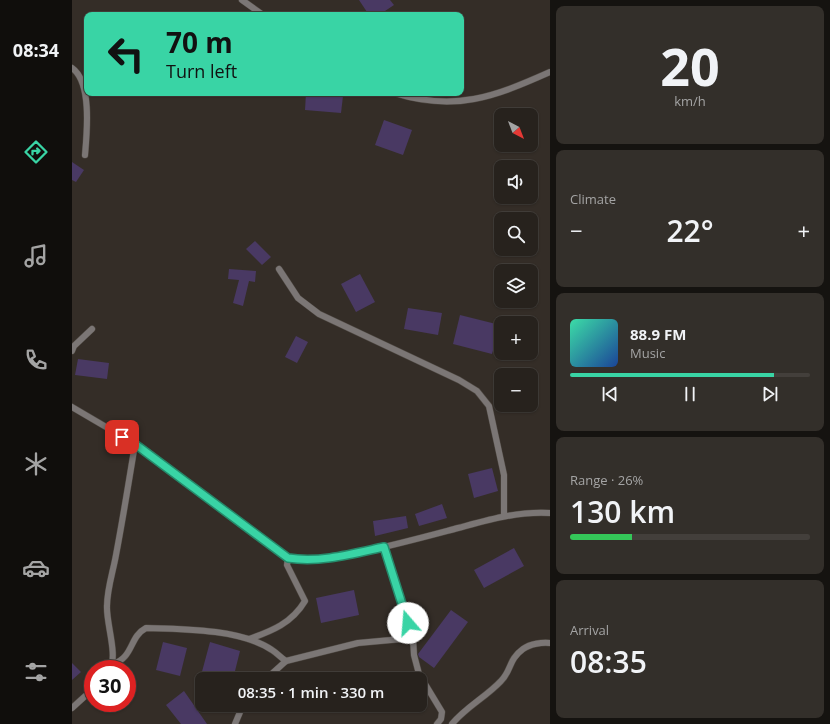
<!DOCTYPE html>
<meta charset="utf-8">
<style>
:root{--surface:#27221d;--page:#332f2a;--text:#f1f3f6;--muted:#a4a4a4;--line:#433f3b;--accent:#39d4a5}
body{margin:0;font-family:"Open Sans",sans-serif;background:var(--page);color:var(--text);height:100vh;display:flex;flex-direction:column;font-size:15px;white-space:nowrap}
*{box-sizing:border-box;margin:0}
p{font-size:13px;color:var(--muted)}
.icon{flex:none;width:22px;height:22px;fill:none;stroke:currentColor;stroke-width:2;stroke-linecap:round;stroke-linejoin:round}
.map{position:relative;flex:1;overflow:hidden}
.panel{display:flex;flex-direction:column;gap:6px;padding:6px;background:#151310;width:280px}
.panel>*{flex:none}
.hud{position:absolute;left:12px;top:12px;width:380px;height:84px;border-radius:8px;box-shadow:0 1px 3px #0004,0 0 0 1px var(--line);background:#39d4a5;color:#111;overflow:hidden}
.needle{width:26px;rotate:138deg}
.controls{position:absolute;left:422px;top:108px;display:grid;gap:8px}
.controls a{display:grid;place-items:center;width:44px;height:44px;border-radius:8px;background:var(--surface);box-shadow:0 1px 3px #0004,0 0 0 1px var(--line);font-size:20px}
.speed{position:absolute;left:12px;top:660px;display:flex;gap:8px;font-size:20px;font-weight:700;text-align:center}
.speed>*{display:grid;place-content:center;width:52px;height:52px;border-radius:50%;background:var(--surface);box-shadow:0 1px 3px #0004,0 0 0 1px var(--line);line-height:1}
.speed .limit{border:6px solid #d22;background:#fff;color:#111}
.pin{position:absolute;display:grid;place-items:center;width:34px;height:34px;color:#fff;margin:-17px;border-radius:8px;box-shadow:0 2px 6px #0006}
.me{position:absolute;width:44px;margin:-22px;rotate:342deg;stroke-linejoin:round;filter:drop-shadow(0 0 3px #0008)}
.turn{display:flex;align-items:center;gap:14px;height:84px;padding:0 16px;font-size:18px}
.turn .icon{width:52px;height:52px;stroke-width:2.5}
.turn b{display:block;font-size:28px;line-height:34px}
.big{font-size:30px;font-weight:600;line-height:1.1}
.panel .card{flex:1;display:flex;flex-direction:column;justify-content:center;gap:6px;min-width:0;padding:0 14px;border-radius:8px;background:var(--page)}
.panel .dial{align-items:center;gap:0}
.dial b{font-size:52px;line-height:1}
.song{display:flex;align-items:center;gap:12px}
.cover{width:48px;height:48px;border-radius:6px;background:linear-gradient(135deg,hsl(160 70% 55%),hsl(220 70% 35%))}
.played{height:4px;border-radius:2px;background:linear-gradient(90deg,var(--accent) 85%,var(--line) 85%)}
.keys{display:flex;justify-content:space-around;direction:ltr}
.heat{display:flex;justify-content:space-between;align-items:center;font-size:22px;direction:ltr}
.charge{height:6px;border-radius:3px;background:linear-gradient(90deg,#34c759 26%,var(--line) 0)}
.trip{position:absolute;left:123px;top:672px;width:232px;height:40px;border-radius:8px;background:var(--surface);box-shadow:0 1px 3px #0004,0 0 0 1px var(--line);font-weight:600;line-height:40px;text-align:center}
main{display:flex;flex:1;min-height:0}
.menu{display:flex;flex-direction:column;width:72px;justify-content:space-around;align-items:center;background:#100e0c;color:var(--muted)}
.menu .icon{width:28px;height:28px}
.menu .on{color:var(--accent)}
.menu b{font-size:18px;color:var(--text)}
.map>svg:first-child{display:block}
.building{fill:#493963}
.lines{fill:none;stroke-linecap:round;stroke-linejoin:round}
.street-casing{stroke:#4f4943;stroke-width:7}
.street{stroke:#7b7675;stroke-width:6}
.route-casing{stroke:#258a6b;stroke-width:10}
.route{stroke:#39d4a5;stroke-width:7}
</style>
<main>
<nav class="menu">
<b>08:34</b>
<svg class="icon on" aria-label="directions" viewBox="0 0 24 24"><path d="M12 3l9 9-9 9-9-9zM9 14v-3h6M13 9l2 2-2 2"/></svg>
<svg class="icon" aria-label="music" viewBox="0 0 24 24"><path d="M9 18V5l10-2v13"/><circle cx="6" cy="18" r="3"/><circle cx="16" cy="16" r="3"/></svg>
<svg class="icon" aria-label="phone" viewBox="0 0 24 24"><path d="M5 4h4l2 5-3 2q2 4 5 5l2-3 5 2v4C11 20 4 13 5 4z"/></svg>
<svg class="icon" aria-label="climate" viewBox="0 0 24 24"><path d="M12 3v18M4 7l16 10M4 17L20 7"/></svg>
<svg class="icon" aria-label="car" viewBox="0 0 24 24"><path d="M5 17H2v-5l4-1 3-4h7l3 4 3 1v5h-3M9 17h6M6 11h13"/><circle cx="7" cy="17" r="2"/><circle cx="17" cy="17" r="2"/></svg>
<svg class="icon" aria-label="filters" viewBox="0 0 24 24"><path d="M4 7h16M4 17h16"/><circle cx="9" cy="7" r="2"/><circle cx="15" cy="17" r="2"/></svg>
</nav>
<div class="map">
<svg width="478" height="724" viewBox="0 0 478 724">
<rect width="100%" height="100%" fill="#342d27"/>
<g class="building">
<path d="M 287,0 L 318,0 L 322,5 L 307,15 L 297,15 Z"/>
<path d="M 234,93 L 271,96 L 269,113 L 233,110 Z"/>
<path d="M 312,120 L 340,130 L 331,155 L 303,145 Z"/>
<path d="M 0,162 L 12,170 L 4,182 L 0,180 Z"/>
<path d="M 183,241 L 199,257 L 190,265 L 174,249 Z"/>
<path d="M 157,269 L 184,271 L 183,282 L 177,281 L 171,306 L 161,303 L 167,280 L 156,279 Z"/>
<path d="M 288,274 L 303,302 L 284,312 L 269,284 Z"/>
<path d="M 336,308 L 370,313 L 366,335 L 332,329 Z"/>
<path d="M 388,315 L 428,325 L 420,354 L 381,344 Z"/>
<path d="M 224,336 L 236,342 L 225,363 L 213,357 Z"/>
<path d="M 6,359 L 37,363 L 35,379 L 3,375 Z"/>
<path d="M 420,468 L 426,491 L 402,498 L 396,474 Z"/>
<path d="M 370,504 L 375,518 L 347,526 L 343,514 Z"/>
<path d="M 334,516 L 336,528 L 303,536 L 301,521 Z"/>
<path d="M 442,548 L 452,566 L 412,588 L 402,570 Z"/>
<path d="M 282,590 L 287,615 L 249,623 L 244,598 Z"/>
<path d="M 379,610 L 396,622 L 362,668 L 347,657 L 346,654 Z"/>
<path d="M 91,642 L 115,648 L 108,676 L 84,670 Z"/>
<path d="M 138,642 L 168,651 L 161,679 L 128,679 Z"/>
<path d="M 0,663 L 9,672 L 0,680 Z"/>
<path d="M 112,691 L 135,724 L 109,724 L 94,705 Z"/>
</g>
<g class="lines">
<defs>
<g id="street">
<path d="M 170,0 L 191,15"/>
<path d="M 0,68 C 20,82 15,132 13,155"/>
<path d="M 322,93 C 383,112 422,97 478,72"/>
<path d="M 207,269 L 226,298 L 247,314 L 387,380 L 405,391 L 417,406 L 432,475 L 432,516"/>
<path d="M 0,351 L 2,346 L 20,329"/>
<path d="M 0,407 L 63,444 L 216,558 C 240,561 262,557 285,553 C 319,546 352,537 386,528 C 416,520 446,511 478,513"/>
<path d="M 312,547 L 341,638 L 342,655 L 347,674 L 370,712 L 369,719 L 365,724"/>
<path d="M 177,639 C 200,631 220,623 233,601 L 215,565 L 216,558"/>
<path d="M 41,664 C 62,657 57,637 74,628 C 110,629 169,629 200,650 C 205,653 209,658 214,661"/>
<path d="M 38,669 C 46,655 34,623 35,606 C 35,589 41,572 44,555 C 51,518 57,481 63,444"/>
<path d="M 194,679 L 214,661 L 286,643 L 341,638"/>
<path d="M 0,708 L 21,689"/>
<path d="M 163,724 L 171,705"/>
<path d="M 380,724 C 394,707 414,697 429,681 C 440,670 436,660 451,649 C 458,644 470,642 478,643"/>
</g>
</defs>
<use href="#street" class="street-casing"/>
<use href="#street" class="street"/>
</g>
<g class="lines">
<defs>
<path id="route" d="M 50,437 L 63,444 L 216,558 C 248,563 280,554 312,547 L 336,623"/>
</defs>
<use href="#route" class="route-casing"/>
<use href="#route" class="route"/>
</g>
</svg>
<div class="controls">
<a><svg class="needle" viewBox="-14 -14 28 28"><path d="M0-13l5 13h-10z" fill="#e53935"/><path d="M0 13l5-13h-10z" fill="#a4a4a4"/></svg></a>
<a><svg class="icon" aria-label="sound" viewBox="0 0 24 24"><path d="M4 9h4l5-4v14l-5-4H4zM17 9q2 3 0 6"/></svg></a>
<a><svg class="icon" aria-label="search" viewBox="0 0 24 24"><circle cx="10" cy="10" r="6"/><path d="M15 15l6 6"/></svg></a>
<a><svg class="icon" aria-label="layers" viewBox="0 0 24 24"><path d="M12 4l9 5-9 5-9-5zM3 14l9 5 9-5"/></svg></a>
<a>+</a>
<a>−</a>
</div>
<div class="speed"><div class="limit">30</div></div>
<div class="pin" style="left:50px;top:437px;background:#d93025"><svg class="icon" aria-label="arrive" viewBox="0 0 24 24"><path d="M6 21V4h12l-3 4 3 4H6"/></svg></div>
<svg class="me" style="left:336px;top:623px" viewBox="-20 -20 40 40"><circle r="19" fill="#fff"/><path d="M0-13L10 11 0 6-10 11z" fill="#39d4a5"/></svg>
<div class="trip">08:35 · 1 min · 330 m</div>
<div class="hud">
<div class="turn"><svg class="icon" aria-label="left" viewBox="0 0 24 24"><path d="M17 20v-9H6M10 6l-5 5 5 5"/></svg><div><b>70 m</b>Turn left</div></div>
</div>
</div>
<section class="panel">
<div class="card dial"><b>20</b><p>km/h</p></div>
<div class="card"><p>Climate</p>
<div class="heat"><a>−</a><b class="big">22°</b><a>+</a></div>
</div>
<div class="card">
<div class="song"><i class="cover"></i><div><b>88.9 FM</b><p>Music</p></div></div>
<div class="played"></div>
<div class="keys"><svg class="icon" aria-label="previous" viewBox="0 0 24 24"><path d="M18 5L8 12l10 7zM5 5v14"/></svg><svg class="icon" aria-label="pause" viewBox="0 0 24 24"><path d="M8 5v14M16 5v14"/></svg><svg class="icon" aria-label="next" viewBox="0 0 24 24"><path d="M6 5l10 7-10 7zM19 5v14"/></svg></div>
</div>
<div class="card"><p>Range · 26%</p><b class="big">130 km</b><div class="charge"></div></div>
<div class="card"><p>Arrival</p><b class="big">08:35</b></div>
</section>
</main>
